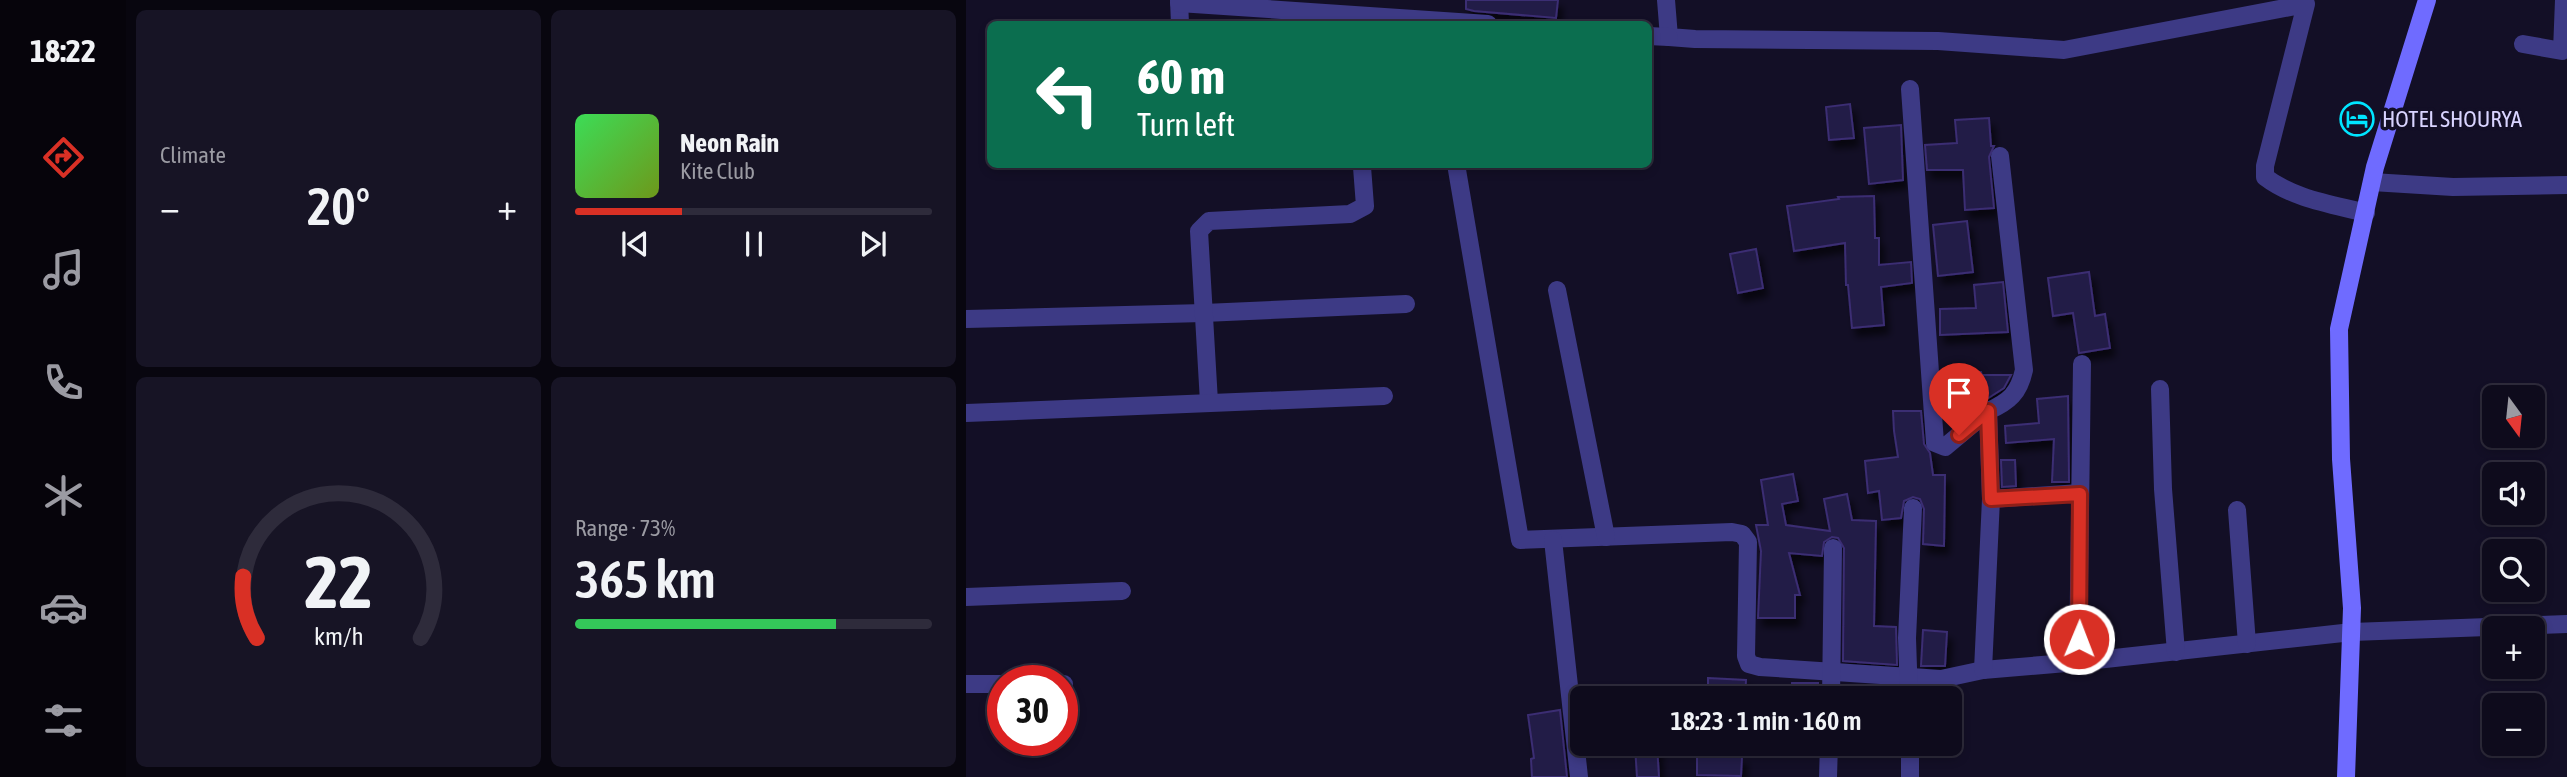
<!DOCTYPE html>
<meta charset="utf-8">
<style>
:root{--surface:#0e0b1c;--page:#171425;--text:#f1f3f6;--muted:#9b9ba3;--line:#2e2b3b;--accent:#d93025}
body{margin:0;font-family:"Asap Condensed",sans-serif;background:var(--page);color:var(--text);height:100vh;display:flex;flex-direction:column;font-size:26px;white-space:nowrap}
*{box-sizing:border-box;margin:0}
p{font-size:23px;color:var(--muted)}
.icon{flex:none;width:38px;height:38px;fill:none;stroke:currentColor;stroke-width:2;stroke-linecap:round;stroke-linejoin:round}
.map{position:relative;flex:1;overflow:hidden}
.drawer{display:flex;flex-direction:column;gap:10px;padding:10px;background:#08060f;width:840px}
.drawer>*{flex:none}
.guide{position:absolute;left:21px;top:21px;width:665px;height:147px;border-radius:10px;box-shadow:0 4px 10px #0003,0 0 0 2px var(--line);background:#0b6e4f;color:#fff;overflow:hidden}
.needle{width:46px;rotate:165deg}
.fabs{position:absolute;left:1516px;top:385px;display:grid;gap:14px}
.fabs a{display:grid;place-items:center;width:63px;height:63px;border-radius:10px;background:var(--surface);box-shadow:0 4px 10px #0003,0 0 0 2px var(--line);font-size:35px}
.speed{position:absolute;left:21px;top:665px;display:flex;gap:14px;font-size:35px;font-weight:700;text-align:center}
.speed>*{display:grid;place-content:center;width:91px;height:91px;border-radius:50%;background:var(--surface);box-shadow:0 4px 10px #0003,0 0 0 2px var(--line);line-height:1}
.speed .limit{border:10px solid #d22;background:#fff;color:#111}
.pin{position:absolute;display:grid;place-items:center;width:60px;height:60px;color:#fff;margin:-72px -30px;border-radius:50% 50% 50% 0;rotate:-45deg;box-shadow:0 0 7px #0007}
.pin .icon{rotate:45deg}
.me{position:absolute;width:77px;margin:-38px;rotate:1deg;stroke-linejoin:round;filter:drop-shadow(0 0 5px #0008)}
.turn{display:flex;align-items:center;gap:24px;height:147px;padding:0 35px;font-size:32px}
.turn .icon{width:91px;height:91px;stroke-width:2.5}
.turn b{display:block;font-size:49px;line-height:60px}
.big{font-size:52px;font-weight:600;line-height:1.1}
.drawer .widget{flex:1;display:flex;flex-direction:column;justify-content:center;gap:10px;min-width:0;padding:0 24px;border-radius:10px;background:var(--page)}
.drawer .dial{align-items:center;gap:0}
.dial svg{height:182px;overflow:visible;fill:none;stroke:var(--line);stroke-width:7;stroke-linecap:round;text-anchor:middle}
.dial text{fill:var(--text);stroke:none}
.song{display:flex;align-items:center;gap:21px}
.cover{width:84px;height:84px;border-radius:10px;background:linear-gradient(135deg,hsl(130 70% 55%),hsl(80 70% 35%))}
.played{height:7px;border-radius:4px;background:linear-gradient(90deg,var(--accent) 30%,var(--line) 30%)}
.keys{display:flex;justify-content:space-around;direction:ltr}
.heat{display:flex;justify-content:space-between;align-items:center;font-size:38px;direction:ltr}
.charge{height:10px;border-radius:5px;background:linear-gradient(90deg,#34c759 73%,var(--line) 0)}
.drawer .tiles{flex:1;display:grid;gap:10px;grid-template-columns:repeat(2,1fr)}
.trip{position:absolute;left:604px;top:686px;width:392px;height:70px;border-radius:10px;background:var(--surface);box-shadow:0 4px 10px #0003,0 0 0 2px var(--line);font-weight:600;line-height:70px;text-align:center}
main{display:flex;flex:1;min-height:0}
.tab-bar{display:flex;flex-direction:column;width:126px;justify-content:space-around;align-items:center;background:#06040b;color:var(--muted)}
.tab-bar .icon{width:49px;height:49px}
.tab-bar .selected{color:var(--accent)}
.tab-bar b{font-size:32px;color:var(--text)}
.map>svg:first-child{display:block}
.building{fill:#241b47;stroke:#3b2d73;stroke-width:2;filter:url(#shadow)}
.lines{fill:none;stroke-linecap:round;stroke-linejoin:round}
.street{stroke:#3d3a85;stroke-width:18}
.secondary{stroke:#6f6bff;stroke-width:18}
.route-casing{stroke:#8d1f18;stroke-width:18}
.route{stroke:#d93025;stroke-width:12}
.labels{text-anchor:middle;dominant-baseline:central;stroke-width:7;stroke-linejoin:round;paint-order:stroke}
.poi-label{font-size:23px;fill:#d9d4ff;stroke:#130f26;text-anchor:start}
</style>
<main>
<nav class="tab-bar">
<b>18:22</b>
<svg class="icon selected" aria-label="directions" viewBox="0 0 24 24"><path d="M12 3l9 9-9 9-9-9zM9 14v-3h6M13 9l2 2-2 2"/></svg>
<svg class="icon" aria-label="music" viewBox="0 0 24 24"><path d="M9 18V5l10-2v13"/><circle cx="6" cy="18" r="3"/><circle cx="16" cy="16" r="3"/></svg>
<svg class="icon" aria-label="phone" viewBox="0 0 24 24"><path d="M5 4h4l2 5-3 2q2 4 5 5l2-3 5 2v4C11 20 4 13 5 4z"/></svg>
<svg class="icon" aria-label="climate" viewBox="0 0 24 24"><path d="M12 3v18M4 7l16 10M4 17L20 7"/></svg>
<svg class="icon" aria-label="car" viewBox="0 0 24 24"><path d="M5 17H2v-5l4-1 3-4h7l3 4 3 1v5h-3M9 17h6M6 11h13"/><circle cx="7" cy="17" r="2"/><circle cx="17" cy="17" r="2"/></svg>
<svg class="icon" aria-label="filters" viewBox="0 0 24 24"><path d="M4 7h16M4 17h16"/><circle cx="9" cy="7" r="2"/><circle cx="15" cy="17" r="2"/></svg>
</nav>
<section class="drawer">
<div class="tiles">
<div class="widget"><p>Climate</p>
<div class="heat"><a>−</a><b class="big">20°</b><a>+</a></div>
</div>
<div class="widget">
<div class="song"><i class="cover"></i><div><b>Neon Rain</b><p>Kite Club</p></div></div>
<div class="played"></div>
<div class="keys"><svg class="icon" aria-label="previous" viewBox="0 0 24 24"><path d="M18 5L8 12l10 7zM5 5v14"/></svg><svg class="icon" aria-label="pause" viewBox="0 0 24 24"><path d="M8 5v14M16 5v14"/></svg><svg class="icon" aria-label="next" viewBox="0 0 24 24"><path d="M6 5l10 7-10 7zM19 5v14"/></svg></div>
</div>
<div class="widget dial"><svg viewBox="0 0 100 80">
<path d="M14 69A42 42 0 1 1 86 69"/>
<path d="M14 69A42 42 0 0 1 8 42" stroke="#d93025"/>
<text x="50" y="56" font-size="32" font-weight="700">22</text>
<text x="50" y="72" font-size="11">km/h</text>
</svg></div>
<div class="widget"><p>Range · 73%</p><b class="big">365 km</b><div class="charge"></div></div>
</div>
</section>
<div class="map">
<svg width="1601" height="777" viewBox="0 0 1601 777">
<defs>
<filter id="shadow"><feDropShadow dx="4.5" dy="8" stdDeviation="3.5" flood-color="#0009"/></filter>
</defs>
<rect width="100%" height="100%" fill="#130f26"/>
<g class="building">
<path d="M 500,0 L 592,0 L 590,18 L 508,11 L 500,9 Z"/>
<path d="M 884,104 L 888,138 L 863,140 L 860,107 Z"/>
<path d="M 1023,118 L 1025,146 L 1028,146 L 1023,157 L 1028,208 L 999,210 L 997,170 L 961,170 L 959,145 L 991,143 L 989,120 Z"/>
<path d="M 935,125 L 937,180 L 903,184 L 898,128 Z"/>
<path d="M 908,196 L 909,238 L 913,238 L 913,265 L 945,262 L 946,283 L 915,287 L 918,325 L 886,328 L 882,285 L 880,285 L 879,243 L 828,251 L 821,206 L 873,199 L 872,197 Z"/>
<path d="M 1001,221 L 1007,272 L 972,276 L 967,225 Z"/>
<path d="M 790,249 L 797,288 L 772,293 L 764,254 Z"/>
<path d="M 1123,272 L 1129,316 L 1139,314 L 1144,348 L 1113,353 L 1107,313 L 1087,316 L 1082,278 Z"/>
<path d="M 1037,282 L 1042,332 L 974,335 L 974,309 L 1010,308 L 1008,285 Z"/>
<path d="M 1015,372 L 1016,375 L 1045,375 L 1038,388 L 1024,397 L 1017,401 L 984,404 L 981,375 Z"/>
<path d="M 1102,396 L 1103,482 L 1086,482 L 1088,439 L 1040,443 L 1039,426 L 1073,423 L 1071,399 Z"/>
<path d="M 927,411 L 955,411 L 958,444 L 964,453 L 967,475 L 979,475 L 978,546 L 957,544 L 958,509 L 954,499 L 947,497 L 938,501 L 935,518 L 916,520 L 913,491 L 902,493 L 899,461 L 932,457 L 928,431 Z"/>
<path d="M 1035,460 L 1049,460 L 1050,486 L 1036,487 Z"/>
<path d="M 827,474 L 832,501 L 816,504 L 820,525 L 864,531 L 858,499 L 881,494 L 886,520 L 910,521 L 908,626 L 930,627 L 931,665 L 877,661 L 878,548 L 872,538 L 866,537 L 858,542 L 856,556 L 823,553 L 834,595 L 829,595 L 829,618 L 792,618 L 795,551 L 790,525 L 802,525 L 795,480 Z"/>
<path d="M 957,630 L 981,632 L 979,666 L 955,666 Z"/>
<path d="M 742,678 L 780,680 L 779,698 L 742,698 Z"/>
<path d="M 826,683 L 852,683 L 852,698 L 825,698 Z"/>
<path d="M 594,710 L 601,777 L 566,777 L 565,759 L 568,758 L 562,715 Z"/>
<path d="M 691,745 L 693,777 L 671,777 L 669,746 Z"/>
<path d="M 731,756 L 776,757 L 775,776 L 731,775 Z"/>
</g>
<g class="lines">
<g class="street">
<path d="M 213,0 L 214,24"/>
<path d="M 700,0 L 703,37 L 729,39 L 972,41 L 1098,50 L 1340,4 L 1299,166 L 1299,177 C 1328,199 1365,204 1400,213"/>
<path d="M 213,3 L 522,24"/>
<path d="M 682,36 L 703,37"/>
<path d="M 1557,44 L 1596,51 L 1598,0"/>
<path d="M 944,89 L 969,443 L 979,447 L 1022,411"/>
<path d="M 490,164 L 554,540 L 766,532 L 776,534 L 782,542 L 780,656 L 783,664 L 794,667 L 975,679 L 1017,670 L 1112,662 L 1386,632 L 1601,624"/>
<path d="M 1406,182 L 1487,187 L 1601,185"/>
<path d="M 591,290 L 640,537"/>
<path d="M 0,319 L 238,313 L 440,304"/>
<path d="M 1194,389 L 1197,489 L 1210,652"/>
<path d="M 243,402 L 233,231 L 243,221 L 384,214 L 399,206 L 396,167"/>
<path d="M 0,413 L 418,396"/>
<path d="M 1025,499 L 1114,493"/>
<path d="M 1271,510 L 1281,644"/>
<path d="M 587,540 L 613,777"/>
<path d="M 0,597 L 156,591"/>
<path d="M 1112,662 L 1116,364"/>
<path d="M 1017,670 L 1025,499 L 1022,411 C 1043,402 1053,393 1058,370 L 1034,156"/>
<path d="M 0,684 L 37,684"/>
<path d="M 96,684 L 98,684"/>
<path d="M 865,698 L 867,548"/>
<path d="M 943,698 L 941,638 L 947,508"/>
<path d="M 944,744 L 944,777"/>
<path d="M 862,777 L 863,744"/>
</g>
<path class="secondary" d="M 1380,777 L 1386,608 L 1375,459 L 1373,329 L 1409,167 L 1461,0"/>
</g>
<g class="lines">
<defs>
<path id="route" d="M 993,435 L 1022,411 L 1025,499 L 1114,494 L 1113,639"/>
</defs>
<use href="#route" class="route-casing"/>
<use href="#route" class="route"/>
</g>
<defs>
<symbol id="hotel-ring" viewBox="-11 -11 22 22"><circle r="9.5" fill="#130f26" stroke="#00e5ff" stroke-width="1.5"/><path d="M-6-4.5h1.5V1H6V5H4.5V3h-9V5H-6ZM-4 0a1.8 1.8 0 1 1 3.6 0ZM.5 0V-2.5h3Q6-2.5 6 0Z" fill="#00e5ff"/></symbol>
</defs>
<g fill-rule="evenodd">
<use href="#hotel-ring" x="1372" y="100" width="38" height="38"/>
</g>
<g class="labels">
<g class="poi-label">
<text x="1416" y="119">HOTEL SHOURYA</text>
</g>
</g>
</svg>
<div class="fabs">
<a><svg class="needle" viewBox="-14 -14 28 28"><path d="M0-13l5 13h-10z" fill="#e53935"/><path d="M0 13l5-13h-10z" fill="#9b9ba3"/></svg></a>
<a><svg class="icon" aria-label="sound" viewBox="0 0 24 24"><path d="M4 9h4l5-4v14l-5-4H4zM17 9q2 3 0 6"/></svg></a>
<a><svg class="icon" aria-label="search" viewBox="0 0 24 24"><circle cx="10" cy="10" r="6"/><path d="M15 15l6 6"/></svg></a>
<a>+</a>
<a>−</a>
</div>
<div class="speed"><div class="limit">30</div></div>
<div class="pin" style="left:993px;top:435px;background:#d93025"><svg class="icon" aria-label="arrive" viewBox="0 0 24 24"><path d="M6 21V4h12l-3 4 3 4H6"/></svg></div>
<svg class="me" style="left:1113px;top:639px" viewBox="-20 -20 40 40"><circle r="17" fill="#d93025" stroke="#fff" stroke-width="3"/><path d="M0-11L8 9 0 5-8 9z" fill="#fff"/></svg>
<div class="trip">18:23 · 1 min · 160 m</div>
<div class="guide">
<div class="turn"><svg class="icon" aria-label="left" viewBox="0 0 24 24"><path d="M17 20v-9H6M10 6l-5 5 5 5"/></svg><div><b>60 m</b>Turn left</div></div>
</div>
</div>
</main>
